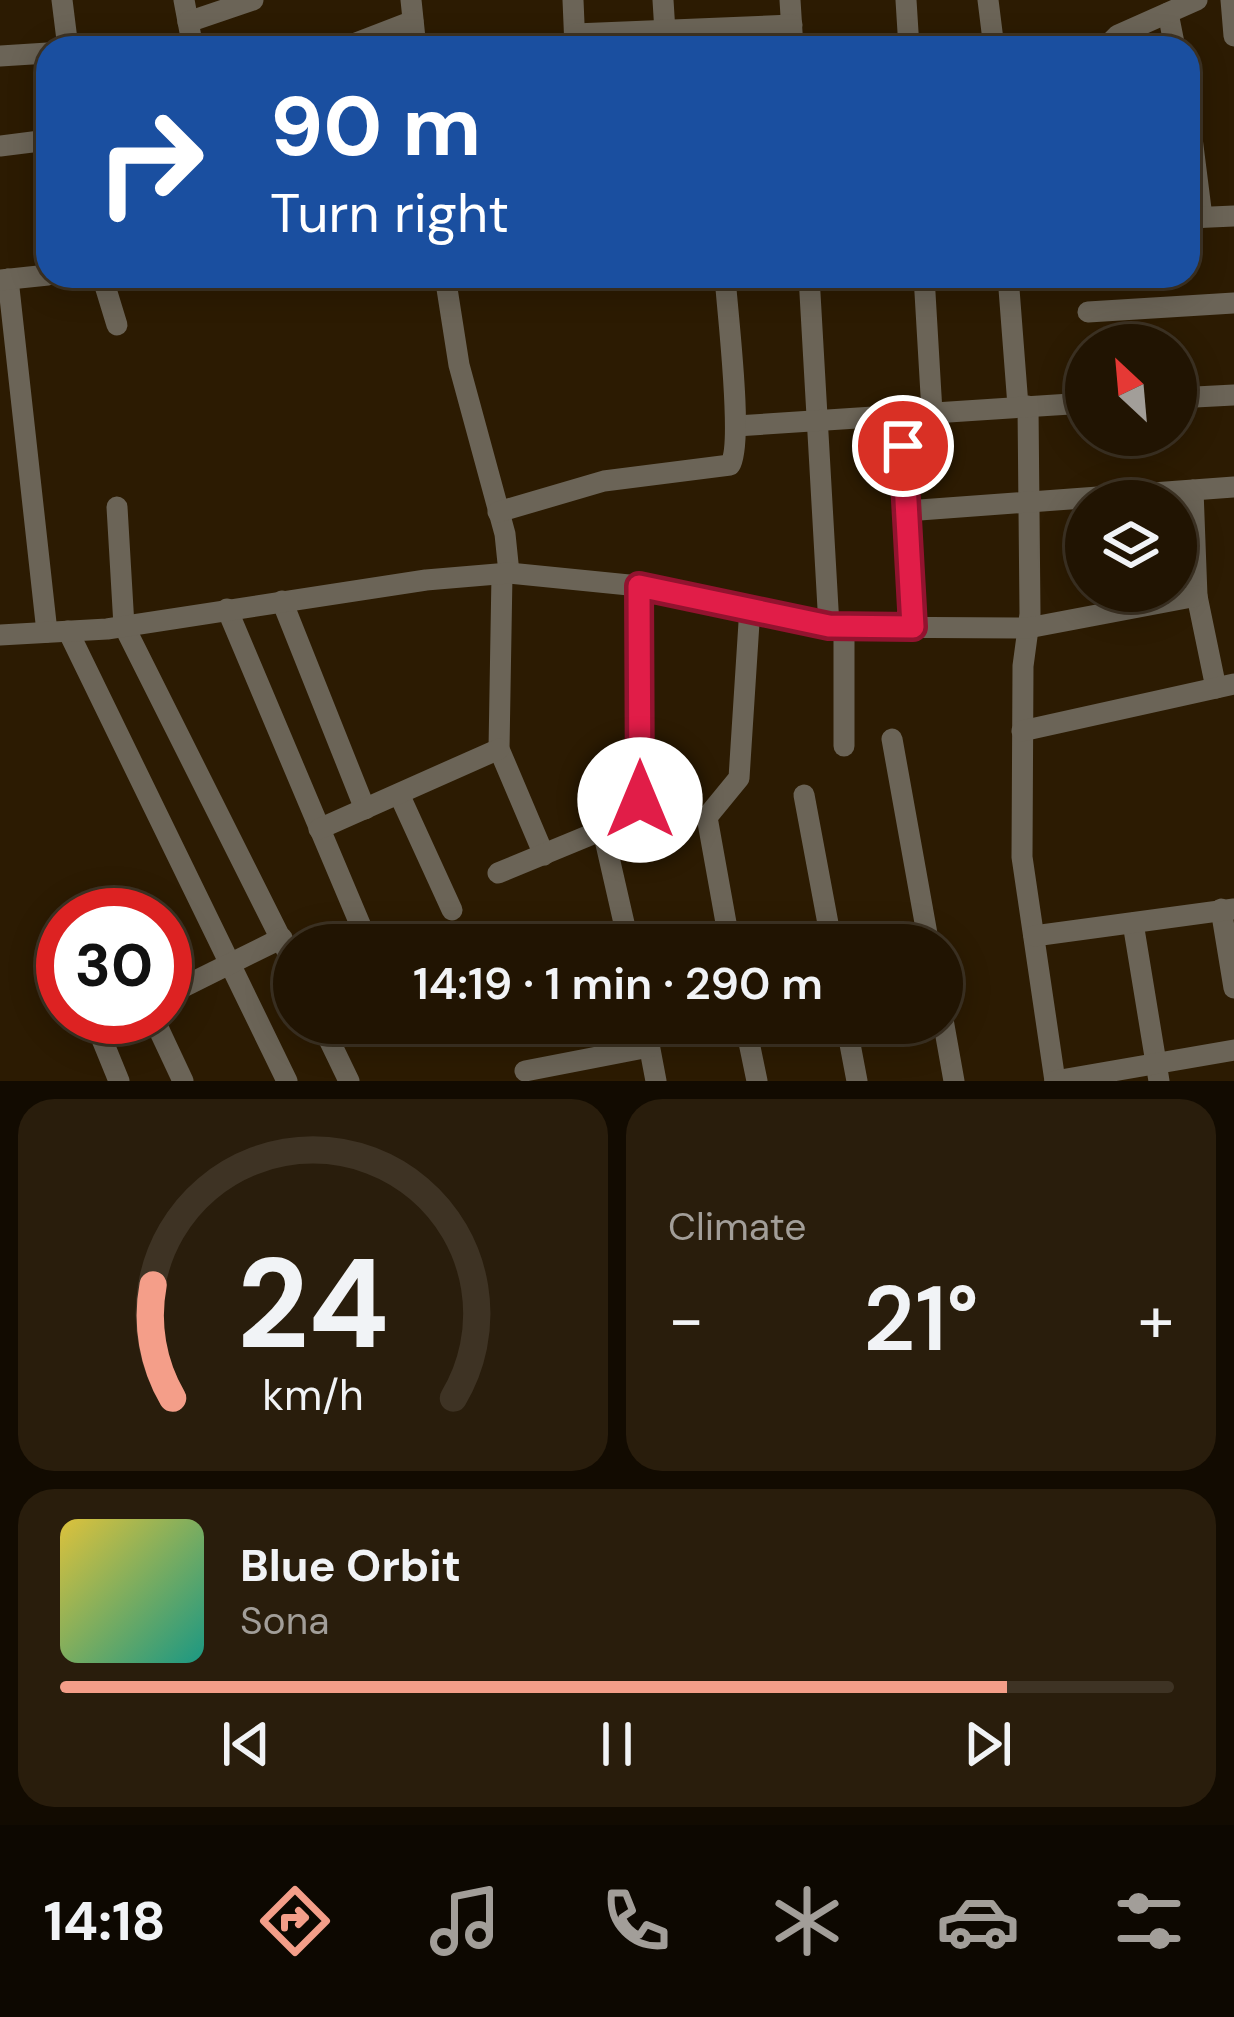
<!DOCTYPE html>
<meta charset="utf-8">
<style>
:root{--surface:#211402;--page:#291d0c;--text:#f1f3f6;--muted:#a29e99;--line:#3e3324;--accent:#f49e89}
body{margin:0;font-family:"DM Sans",sans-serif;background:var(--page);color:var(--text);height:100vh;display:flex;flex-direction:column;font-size:45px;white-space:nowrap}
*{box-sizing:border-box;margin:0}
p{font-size:39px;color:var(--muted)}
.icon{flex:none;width:66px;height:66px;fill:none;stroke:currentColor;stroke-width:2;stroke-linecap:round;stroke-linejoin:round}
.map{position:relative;height:1081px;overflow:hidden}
.side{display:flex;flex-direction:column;gap:18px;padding:18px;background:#120b01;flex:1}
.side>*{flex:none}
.banner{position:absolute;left:36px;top:36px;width:1164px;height:252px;border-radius:36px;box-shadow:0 6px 30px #0003,0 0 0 3px var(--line);background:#1a4fa0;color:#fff;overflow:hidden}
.needle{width:78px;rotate:334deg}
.tools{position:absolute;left:1065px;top:324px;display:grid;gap:24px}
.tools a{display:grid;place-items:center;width:132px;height:132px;border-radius:50%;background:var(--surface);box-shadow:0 6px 30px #0003,0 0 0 3px var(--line);font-size:60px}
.speed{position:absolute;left:36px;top:888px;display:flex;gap:24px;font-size:60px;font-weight:700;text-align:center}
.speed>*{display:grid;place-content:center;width:156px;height:156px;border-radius:50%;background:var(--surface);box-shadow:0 6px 30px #0003,0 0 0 3px var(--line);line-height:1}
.speed .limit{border:18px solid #d22;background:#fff;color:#111}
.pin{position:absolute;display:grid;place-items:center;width:102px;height:102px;color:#fff;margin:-51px;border:6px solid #fff;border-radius:50%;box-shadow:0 3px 12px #0007}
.me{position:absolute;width:132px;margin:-66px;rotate:0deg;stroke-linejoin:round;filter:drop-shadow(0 0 9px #0008)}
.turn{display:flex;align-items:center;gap:42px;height:252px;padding:0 36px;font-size:54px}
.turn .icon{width:156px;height:156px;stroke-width:2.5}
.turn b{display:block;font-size:84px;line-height:102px}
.big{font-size:90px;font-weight:600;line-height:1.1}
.side .card{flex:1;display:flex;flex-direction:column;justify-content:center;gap:18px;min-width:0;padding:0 42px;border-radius:36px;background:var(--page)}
.side .dial{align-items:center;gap:0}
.dial svg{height:312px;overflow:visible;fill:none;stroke:var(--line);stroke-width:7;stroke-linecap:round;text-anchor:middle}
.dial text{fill:var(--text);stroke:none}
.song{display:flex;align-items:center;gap:36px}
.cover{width:144px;height:144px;border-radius:18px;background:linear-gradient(135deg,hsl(50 70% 55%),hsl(170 70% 35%))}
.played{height:12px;border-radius:6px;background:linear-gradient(90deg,var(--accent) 85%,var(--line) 85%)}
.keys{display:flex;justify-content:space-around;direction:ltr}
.heat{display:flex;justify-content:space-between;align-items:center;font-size:66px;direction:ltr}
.side .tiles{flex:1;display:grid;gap:18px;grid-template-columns:1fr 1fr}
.card:last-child{grid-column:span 2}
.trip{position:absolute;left:273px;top:924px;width:690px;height:120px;border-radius:60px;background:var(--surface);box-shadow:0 6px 30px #0003,0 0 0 3px var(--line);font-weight:600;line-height:120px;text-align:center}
.dock{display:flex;height:192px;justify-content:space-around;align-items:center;background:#0d0801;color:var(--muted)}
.dock .icon{width:84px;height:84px}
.dock .selected{color:var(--accent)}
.dock b{font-size:54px;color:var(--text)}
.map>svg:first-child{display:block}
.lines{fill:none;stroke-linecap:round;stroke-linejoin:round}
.minor{stroke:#6b6457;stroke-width:21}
.route-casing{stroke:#92132f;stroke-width:30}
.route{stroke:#e11d48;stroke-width:21}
</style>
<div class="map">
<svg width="1234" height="1081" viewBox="0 0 1234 1081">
<rect width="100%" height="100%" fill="#2c1b02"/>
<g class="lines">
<g class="minor">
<path d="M 62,0 L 68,48"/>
<path d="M 184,0 L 193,48"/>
<path d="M 411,0 L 416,48"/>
<path d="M 573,0 L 575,47"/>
<path d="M 663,0 L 666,48"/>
<path d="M 790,0 L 793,48"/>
<path d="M 906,0 L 909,48"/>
<path d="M 988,0 L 994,48"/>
<path d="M 1231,0 L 1234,36"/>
<path d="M 1168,13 L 1175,48"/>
<path d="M 188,22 L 253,0"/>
<path d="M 575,34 L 792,25"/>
<path d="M 343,48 L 413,21"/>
<path d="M 1105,48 L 1118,35 L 1197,0"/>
<path d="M 0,56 L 48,53"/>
<path d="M 1188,106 L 1202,217"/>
<path d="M 0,146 L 48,140"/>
<path d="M 1189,218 L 1234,216"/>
<path d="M 102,276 L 117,325"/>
<path d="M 445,276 L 459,365 L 505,534 L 509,573"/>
<path d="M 809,276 L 829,626"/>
<path d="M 924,276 L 932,412"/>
<path d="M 1008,276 L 1018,406"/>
<path d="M 8,279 L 47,632"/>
<path d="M 0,280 L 48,275"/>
<path d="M 1088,312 L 1234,303"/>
<path d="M 1176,398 L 1234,395"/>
<path d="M 1028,406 L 1030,614 L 1023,666 L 1022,857 L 1055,1081"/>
<path d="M 901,414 L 913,627"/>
<path d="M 736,426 L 1086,403"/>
<path d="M 1193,490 L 1197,596 L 1216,688"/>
<path d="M 117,507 L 124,626 L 294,965"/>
<path d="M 906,511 L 1234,487"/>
<path d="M 498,512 L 604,481 L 730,465 C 744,444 727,310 725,276"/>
<path d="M 502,574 L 499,749 L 544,855"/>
<path d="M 282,601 L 365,809"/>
<path d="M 227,609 L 368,943"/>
<path d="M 844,627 L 844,746"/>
<path d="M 68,631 L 287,1081"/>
<path d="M 0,635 L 107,629 L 426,580 L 509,573 L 639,586 L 844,627 L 1028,628 L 1197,596"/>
<path d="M 1022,731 L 1234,684"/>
<path d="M 892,739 L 929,945"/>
<path d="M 399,794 L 452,910"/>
<path d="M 804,795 L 832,945"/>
<path d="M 319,829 L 499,749"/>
<path d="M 603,831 L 629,945"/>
<path d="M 498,873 L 629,819 L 638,812 L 639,586"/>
<path d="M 1221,909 L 1234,988"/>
<path d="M 1133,923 L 1159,1081"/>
<path d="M 1034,936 L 1234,909"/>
<path d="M 730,945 L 707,817 L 739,778 L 750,607"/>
<path d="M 165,996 L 282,938"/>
<path d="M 942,1014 L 954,1081"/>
<path d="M 153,1017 L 183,1081"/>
<path d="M 321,1023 L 349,1081"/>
<path d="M 645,1023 L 656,1081"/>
<path d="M 745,1023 L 757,1081"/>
<path d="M 846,1023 L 857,1081"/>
<path d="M 525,1071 L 649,1047"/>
<path d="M 119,1081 L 99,1032 L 121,1017"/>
<path d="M 1055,1081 L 1234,1050"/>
</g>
</g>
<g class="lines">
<defs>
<path id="route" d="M 640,800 L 639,586 L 829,626 L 913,627 L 903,446"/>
</defs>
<use href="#route" class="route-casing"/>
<use href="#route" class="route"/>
</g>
</svg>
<div class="tools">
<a><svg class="needle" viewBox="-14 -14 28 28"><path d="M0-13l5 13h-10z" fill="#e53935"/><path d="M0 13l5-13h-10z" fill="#a29e99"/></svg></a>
<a><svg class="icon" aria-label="layers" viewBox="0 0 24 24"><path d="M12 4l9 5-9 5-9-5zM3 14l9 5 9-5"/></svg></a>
</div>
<div class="speed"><div class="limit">30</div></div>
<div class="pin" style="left:903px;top:446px;background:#d93025"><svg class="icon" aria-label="arrive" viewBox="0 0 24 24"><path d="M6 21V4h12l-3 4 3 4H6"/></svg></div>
<svg class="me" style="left:640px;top:800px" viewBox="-20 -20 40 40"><circle r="19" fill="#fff"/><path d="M0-13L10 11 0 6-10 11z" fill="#e11d48"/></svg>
<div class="trip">14:19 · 1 min · 290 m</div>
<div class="banner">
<div class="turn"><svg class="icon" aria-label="right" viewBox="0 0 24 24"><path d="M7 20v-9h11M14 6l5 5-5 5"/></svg><div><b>90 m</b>Turn right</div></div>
</div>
</div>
<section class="side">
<div class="tiles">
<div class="card dial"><svg viewBox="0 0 100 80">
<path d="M14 69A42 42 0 1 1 86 69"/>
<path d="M14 69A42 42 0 0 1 9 40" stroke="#f49e89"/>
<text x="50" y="56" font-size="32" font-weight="700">24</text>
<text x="50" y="72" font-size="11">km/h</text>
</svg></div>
<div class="card"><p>Climate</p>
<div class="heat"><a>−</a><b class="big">21°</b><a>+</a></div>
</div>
<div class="card">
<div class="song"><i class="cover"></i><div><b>Blue Orbit</b><p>Sona</p></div></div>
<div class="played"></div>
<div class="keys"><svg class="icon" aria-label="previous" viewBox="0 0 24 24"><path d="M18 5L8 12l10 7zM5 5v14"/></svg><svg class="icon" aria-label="pause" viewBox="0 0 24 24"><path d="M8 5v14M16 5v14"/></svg><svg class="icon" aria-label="next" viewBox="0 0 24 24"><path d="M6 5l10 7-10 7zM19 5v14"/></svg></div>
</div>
</div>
</section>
<nav class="dock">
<b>14:18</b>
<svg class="icon selected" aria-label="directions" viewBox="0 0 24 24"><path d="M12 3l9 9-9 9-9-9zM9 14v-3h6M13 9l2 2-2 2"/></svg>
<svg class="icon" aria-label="music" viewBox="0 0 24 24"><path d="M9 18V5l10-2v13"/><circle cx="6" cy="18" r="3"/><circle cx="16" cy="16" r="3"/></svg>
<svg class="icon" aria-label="phone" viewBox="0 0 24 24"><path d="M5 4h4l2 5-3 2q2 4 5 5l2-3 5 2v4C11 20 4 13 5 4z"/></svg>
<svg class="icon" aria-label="climate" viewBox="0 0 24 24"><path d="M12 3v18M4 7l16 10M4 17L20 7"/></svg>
<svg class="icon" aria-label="car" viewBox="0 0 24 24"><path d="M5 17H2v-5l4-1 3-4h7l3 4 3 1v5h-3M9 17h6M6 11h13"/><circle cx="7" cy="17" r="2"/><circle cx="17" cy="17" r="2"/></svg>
<svg class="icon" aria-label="filters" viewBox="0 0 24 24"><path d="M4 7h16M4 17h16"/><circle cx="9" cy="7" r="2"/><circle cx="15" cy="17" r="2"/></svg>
</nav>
